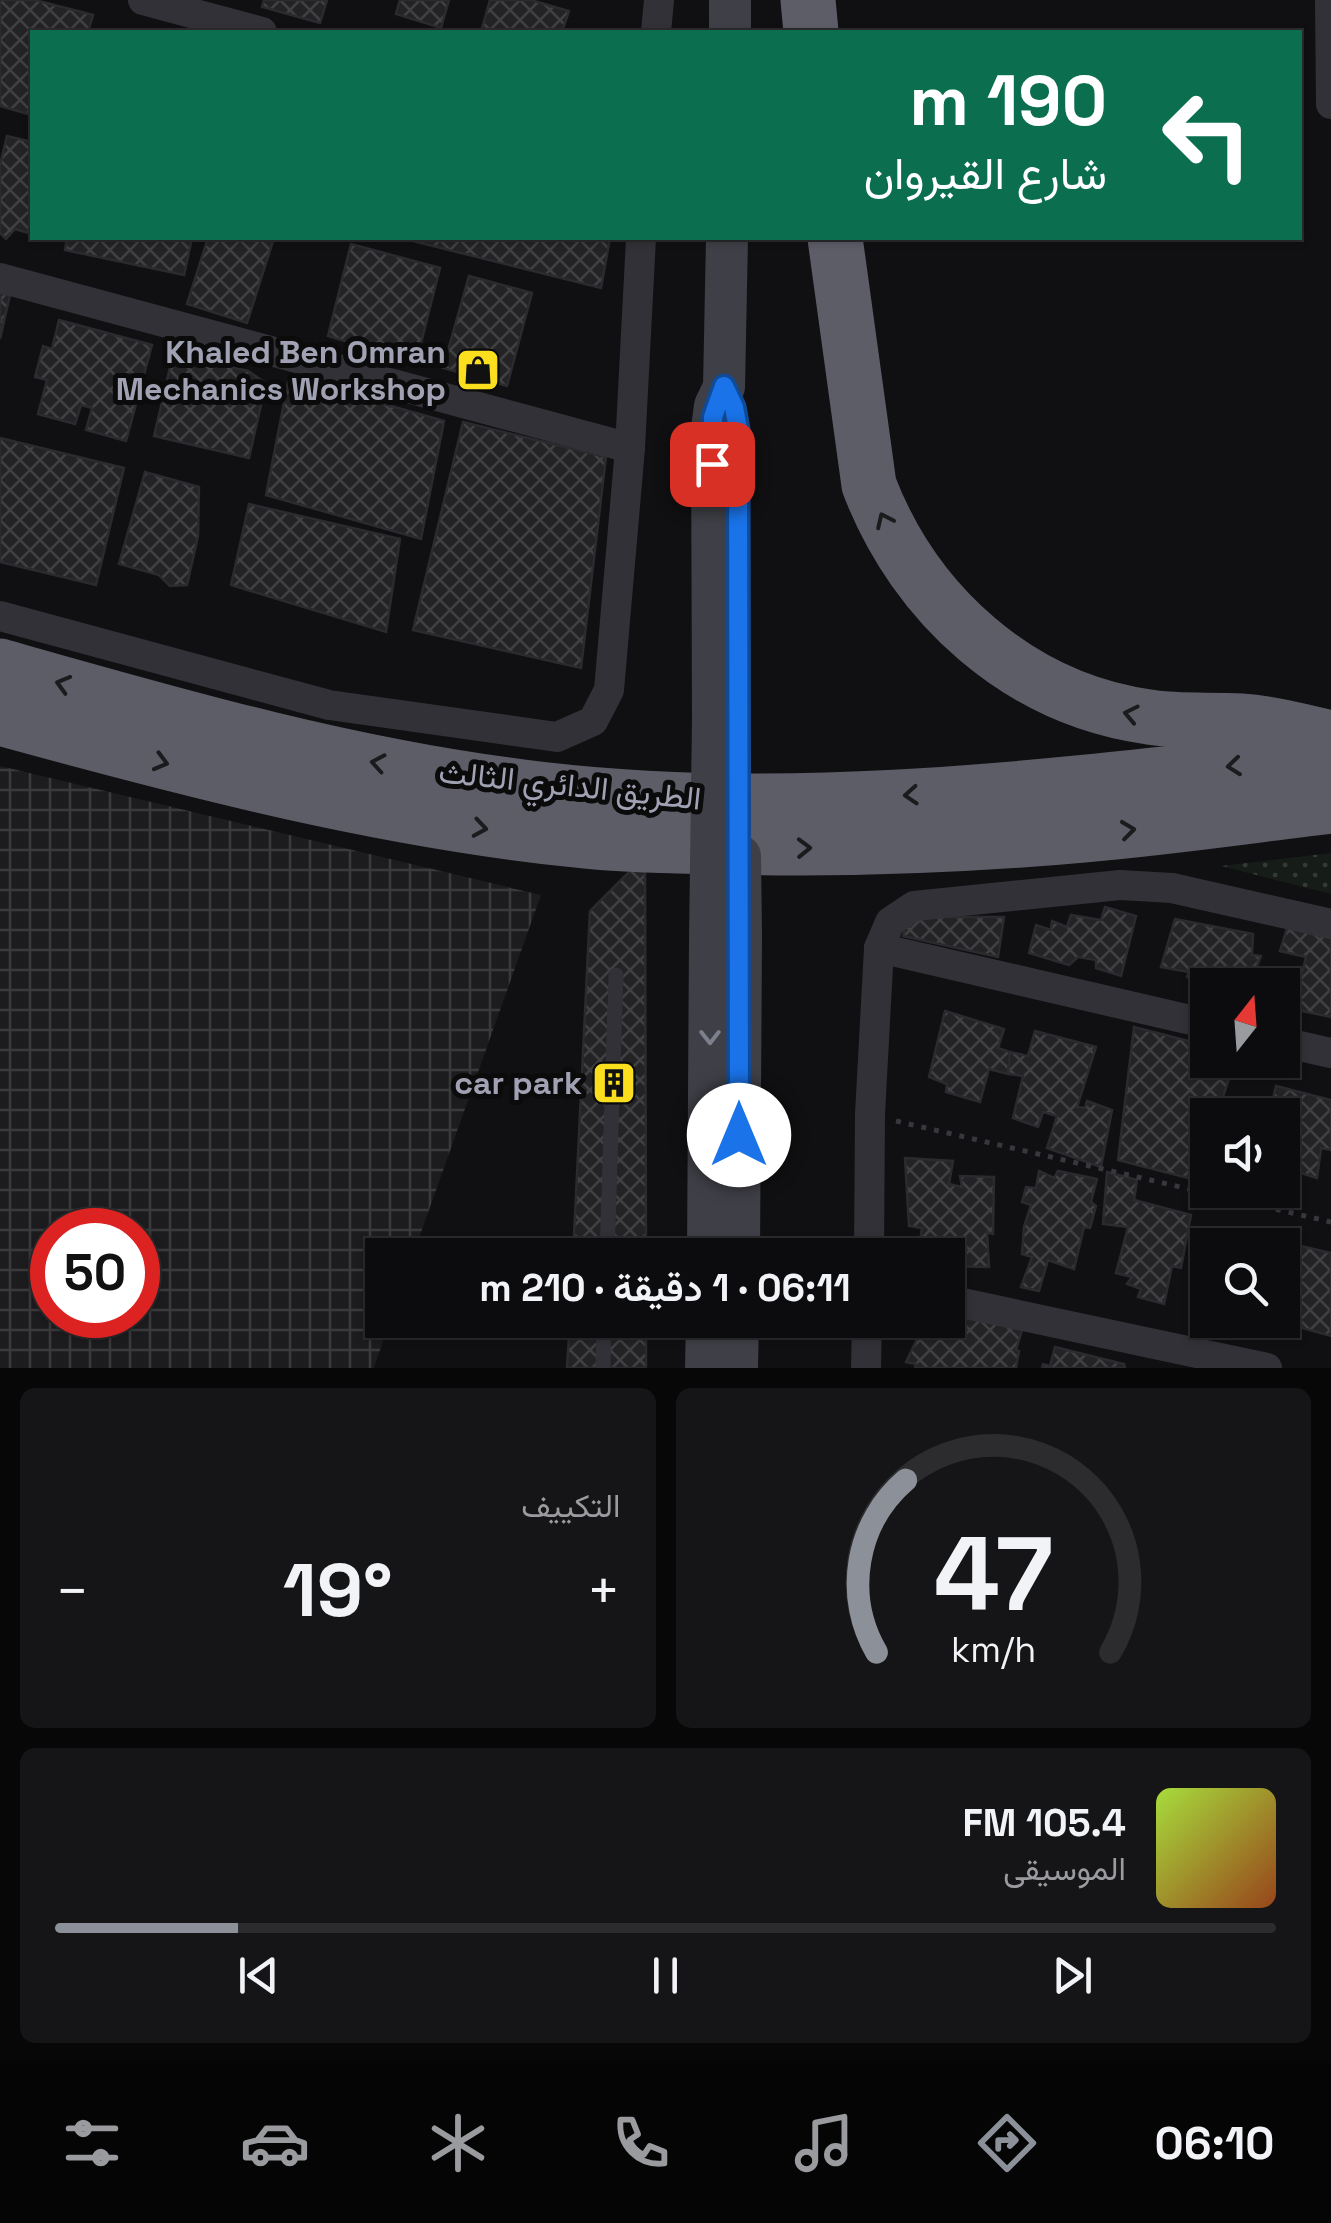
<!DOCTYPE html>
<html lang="ar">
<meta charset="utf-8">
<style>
:root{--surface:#0c0c0e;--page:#151517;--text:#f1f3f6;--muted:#9a9b9e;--line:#2c2c2e;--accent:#8c9099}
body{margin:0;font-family:"Space Grotesk",Vazirmatn,sans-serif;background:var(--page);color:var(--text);direction:rtl;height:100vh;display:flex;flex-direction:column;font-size:38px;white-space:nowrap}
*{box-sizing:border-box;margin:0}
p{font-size:32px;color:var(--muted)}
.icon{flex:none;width:55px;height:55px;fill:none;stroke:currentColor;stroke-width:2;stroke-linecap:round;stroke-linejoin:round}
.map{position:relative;height:1368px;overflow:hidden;direction:ltr}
.sheet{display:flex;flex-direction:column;gap:20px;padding:20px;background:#070708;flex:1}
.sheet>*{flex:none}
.banner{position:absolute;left:30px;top:30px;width:1272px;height:210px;border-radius:0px;box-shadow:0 2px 8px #0004,0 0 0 2px var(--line);direction:rtl;background:#0b6e4f;color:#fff;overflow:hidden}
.needle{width:65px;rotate:17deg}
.buttons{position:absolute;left:1190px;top:968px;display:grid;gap:20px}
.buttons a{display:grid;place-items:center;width:110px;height:110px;border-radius:0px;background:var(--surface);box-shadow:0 2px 8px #0004,0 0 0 2px var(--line);font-size:50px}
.speed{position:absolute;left:30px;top:1208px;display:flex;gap:20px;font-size:50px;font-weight:700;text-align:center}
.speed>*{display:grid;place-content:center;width:130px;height:130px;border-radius:50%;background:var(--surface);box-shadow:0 2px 8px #0004,0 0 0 2px var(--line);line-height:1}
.speed .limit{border:15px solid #d22;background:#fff;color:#111}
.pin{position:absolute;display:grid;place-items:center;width:85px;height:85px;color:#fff;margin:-42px;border-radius:20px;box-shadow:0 5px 15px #0006}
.me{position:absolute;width:110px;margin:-55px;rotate:0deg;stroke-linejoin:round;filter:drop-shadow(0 0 8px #0008)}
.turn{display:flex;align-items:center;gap:35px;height:210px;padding:0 30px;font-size:45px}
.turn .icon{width:130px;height:130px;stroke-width:2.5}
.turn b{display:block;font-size:70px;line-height:85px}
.big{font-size:75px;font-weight:600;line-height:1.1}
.sheet .card{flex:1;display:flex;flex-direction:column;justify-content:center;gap:15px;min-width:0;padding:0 35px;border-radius:15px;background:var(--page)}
.sheet .dial{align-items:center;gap:0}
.dial svg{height:260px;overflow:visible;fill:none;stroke:var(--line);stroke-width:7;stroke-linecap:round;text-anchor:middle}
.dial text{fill:var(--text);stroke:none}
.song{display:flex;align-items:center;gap:30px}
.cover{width:120px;height:120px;border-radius:15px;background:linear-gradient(135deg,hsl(80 70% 55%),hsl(20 70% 35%))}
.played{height:10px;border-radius:5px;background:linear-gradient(90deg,var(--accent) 15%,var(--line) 15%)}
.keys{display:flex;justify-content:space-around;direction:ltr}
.heat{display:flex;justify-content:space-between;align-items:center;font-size:55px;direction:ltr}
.sheet .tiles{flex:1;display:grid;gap:20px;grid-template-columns:1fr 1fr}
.card:last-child{grid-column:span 2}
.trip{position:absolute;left:365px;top:1238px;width:600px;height:100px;border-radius:0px;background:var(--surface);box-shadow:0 2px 8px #0004,0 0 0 2px var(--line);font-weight:600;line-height:100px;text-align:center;direction:rtl}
.tabs{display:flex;height:160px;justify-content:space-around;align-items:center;background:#050506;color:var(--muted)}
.tabs .icon{width:70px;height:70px}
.tabs .selected{color:var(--accent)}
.tabs b{font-size:45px;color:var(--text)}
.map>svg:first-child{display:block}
.industrial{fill:url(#industrial-grid);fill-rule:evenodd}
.park{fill:url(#park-dots)}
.building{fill:url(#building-cross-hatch);stroke:#2b2a2e;stroke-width:2.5}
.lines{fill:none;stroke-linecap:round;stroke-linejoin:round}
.path{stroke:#37373e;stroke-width:5;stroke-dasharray:5 8;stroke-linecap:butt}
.lane{stroke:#313137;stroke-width:15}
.street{stroke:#313137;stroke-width:30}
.secondary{stroke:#3f3f47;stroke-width:42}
.highway{stroke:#5d5d68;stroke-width:55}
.secondary-bridge{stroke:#3f3f47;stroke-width:42}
.oneway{stroke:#1b1b1e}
.oneway2{stroke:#7e7f8d}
.route-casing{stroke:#114b97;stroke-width:25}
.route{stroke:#1a73e8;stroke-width:18}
.labels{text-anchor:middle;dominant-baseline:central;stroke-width:10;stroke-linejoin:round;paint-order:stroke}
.poi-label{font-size:32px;font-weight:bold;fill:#a0a2b3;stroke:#0b0b0c;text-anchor:end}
.street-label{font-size:32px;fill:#a0a2b3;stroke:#0b0b0c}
</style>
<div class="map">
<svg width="1331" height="1368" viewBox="0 0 1331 1368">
<defs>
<pattern id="industrial-grid" width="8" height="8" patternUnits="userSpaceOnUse" patternTransform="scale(2.5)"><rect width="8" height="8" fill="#1c1c1f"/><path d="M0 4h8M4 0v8" fill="none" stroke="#3a3a3d"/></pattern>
<pattern id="park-dots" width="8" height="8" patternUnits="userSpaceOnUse" patternTransform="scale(2.5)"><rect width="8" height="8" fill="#161c18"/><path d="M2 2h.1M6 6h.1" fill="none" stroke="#353a37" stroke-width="1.8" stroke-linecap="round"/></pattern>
<pattern id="building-cross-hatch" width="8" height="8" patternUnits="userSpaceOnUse" patternTransform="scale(2.5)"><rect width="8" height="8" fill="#232326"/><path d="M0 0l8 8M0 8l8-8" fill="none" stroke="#404043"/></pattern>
</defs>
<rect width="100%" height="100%" fill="#101012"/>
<path class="industrial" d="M 0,766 L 541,895 L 413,1255 L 382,1255 L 382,1320 L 390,1320 L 374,1368 L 0,1368 ZM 52,1230 L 138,1230 L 138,1315 L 52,1315 Z"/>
<path class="park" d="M 1331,853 L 1331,894 L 1221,866 Z"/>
<g class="building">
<path d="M 0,0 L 35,0 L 93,15 L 88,32 L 32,32 L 32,115 L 0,106 Z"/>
<path d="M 264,0 L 327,0 L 320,23 L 262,7 Z"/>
<path d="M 400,0 L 449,0 L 441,28 L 396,14 Z"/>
<path d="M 490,0 L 531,0 L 569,11 L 562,32 L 481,32 Z"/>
<path d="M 7,136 L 32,142 L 32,234 L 15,229 L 6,239 L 0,233 L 0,165 Z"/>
<path d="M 67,238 L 192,238 L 184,275 L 65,250 Z"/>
<path d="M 208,238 L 274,238 L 247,323 L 187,304 Z"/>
<path d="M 401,238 L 610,238 L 601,288 Z"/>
<path d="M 351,244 L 440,268 L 416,363 L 328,336 Z"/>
<path d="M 469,276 L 532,293 L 507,386 L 443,368 Z"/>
<path d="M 0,293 L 10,295 L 0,339 Z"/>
<path d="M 59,320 L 152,345 L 126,441 L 86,430 L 92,408 L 81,405 L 75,424 L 38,414 L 47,380 L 35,377 L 43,346 L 52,349 Z"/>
<path d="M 195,359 L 248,371 L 266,383 L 249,458 L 154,436 L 171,363 L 193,368 Z"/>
<path d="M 289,377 L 444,421 L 421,539 L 266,495 Z"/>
<path d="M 463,422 L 606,457 L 581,668 L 413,630 Z"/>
<path d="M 0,438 L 124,468 L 96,585 L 0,562 Z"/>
<path d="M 145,472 L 199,487 L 198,536 L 187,585 L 170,586 L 159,575 L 119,564 Z"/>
<path d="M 249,504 L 400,539 L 386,632 L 231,585 Z"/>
<path d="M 645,856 L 646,1255 L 573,1255 L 590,911 Z"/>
<path d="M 1105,907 L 1136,916 L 1121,976 L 1096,968 L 1096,960 L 1078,957 L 1069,965 L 1029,953 L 1036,925 L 1051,930 L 1052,921 L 1067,927 L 1071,915 L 1101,920 Z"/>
<path d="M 907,917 L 1004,917 L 998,957 L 903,936 Z"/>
<path d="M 1175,919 L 1253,934 L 1252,955 L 1261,956 L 1255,971 L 1246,969 L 1246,985 L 1206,982 L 1187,977 L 1189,972 L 1161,967 Z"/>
<path d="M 1288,925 L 1331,934 L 1331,1017 L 1293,1009 L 1306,957 L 1280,951 Z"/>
<path d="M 945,1011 L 1004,1029 L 998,1048 L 1010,1052 L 1008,1074 L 989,1069 L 980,1102 L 946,1092 L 947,1084 L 929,1077 Z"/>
<path d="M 1134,1027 L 1208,1046 L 1208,1060 L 1235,1060 L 1217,1115 L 1208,1115 L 1208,1143 L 1196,1180 L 1118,1160 Z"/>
<path d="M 1035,1031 L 1096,1047 L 1077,1107 L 1085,1108 L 1087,1101 L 1112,1110 L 1101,1167 L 1047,1148 L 1057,1116 L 1043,1112 L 1038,1127 L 1013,1118 L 1023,1076 L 1008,1074 L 1010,1052 L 1028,1056 Z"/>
<path d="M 1276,1086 L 1331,1100 L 1331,1150 L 1321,1148 L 1317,1178 L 1282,1167 L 1282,1115 L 1269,1115 Z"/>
<path d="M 905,1158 L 953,1161 L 949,1184 L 962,1187 L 960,1176 L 994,1177 L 993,1234 L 987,1232 L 989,1267 L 948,1266 L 948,1255 L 933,1255 L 934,1247 L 919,1248 L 922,1228 L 909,1226 Z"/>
<path d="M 1039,1171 L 1054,1178 L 1058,1171 L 1097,1179 L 1091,1202 L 1096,1206 L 1090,1228 L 1084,1227 L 1074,1269 L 1048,1260 L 1039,1291 L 1021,1287 L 1032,1257 L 1022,1254 L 1024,1227 L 1031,1205 L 1022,1202 L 1026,1187 L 1036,1188 Z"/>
<path d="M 1107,1172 L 1137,1180 L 1134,1200 L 1191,1215 L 1181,1268 L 1172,1266 L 1164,1304 L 1138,1297 L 1141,1289 L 1127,1284 L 1132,1277 L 1116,1273 L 1128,1227 L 1103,1224 Z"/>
<path d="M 1284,1242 L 1331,1253 L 1331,1336 L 1292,1325 L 1281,1329 L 1273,1320 L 1282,1320 Z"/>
<path d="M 948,1309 L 1022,1330 L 1016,1350 L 1019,1351 L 1016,1368 L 915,1368 L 916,1364 L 906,1362 L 919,1335 L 907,1333 L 910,1320 L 948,1320 Z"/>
<path d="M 570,1320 L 646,1320 L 646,1368 L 567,1368 Z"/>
<path d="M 1055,1347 L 1124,1364 L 1125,1368 L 1042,1368 L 1043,1364 L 1050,1366 Z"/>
</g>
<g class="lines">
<path class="path" d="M 896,1121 L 1331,1222"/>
<g class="lane">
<path d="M 607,1255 L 616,975"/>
<path d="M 603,1368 L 604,1320"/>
</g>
<g class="street">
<path d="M 143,0 L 262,32"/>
<path d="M 1330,0 L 1331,104"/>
<path d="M 656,32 L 659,0"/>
<path d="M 0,278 L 630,448"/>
<path d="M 0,616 L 329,705 L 557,737 L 593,721 L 609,690 L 630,448 L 641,238"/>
<path d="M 879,948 L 1208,1024"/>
<path d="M 1282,1042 L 1331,1053"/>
<path d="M 869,1255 L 870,1114 L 879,948 L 890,922 L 914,906 L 1120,885 L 1172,888 L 1331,924"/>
<path d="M 948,1300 L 1267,1368"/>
<path d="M 866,1368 L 867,1320"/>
</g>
<g class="secondary">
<path d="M 730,32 L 730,0"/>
<path d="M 713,719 L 712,428 L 715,406 L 724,387 L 727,238"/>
<path d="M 708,1255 L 710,939"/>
<path d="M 739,1255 L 741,936"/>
<path d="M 706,1368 L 707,1320"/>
<path d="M 737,1368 L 738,1320"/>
</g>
<g class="highway">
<path d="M 808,0 L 811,32"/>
<path d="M 835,238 L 869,485 C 915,605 1019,699 1149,717 C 1180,722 1210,719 1241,721 C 1271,723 1302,731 1331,738"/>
<path d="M 0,666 C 173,715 345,765 523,787 C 792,822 1064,785 1331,755"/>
<path d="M 0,718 C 193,771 384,821 584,841 C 629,846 675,846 720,847 C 841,850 963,846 1083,835 C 1166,828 1248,816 1331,806"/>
</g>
<g class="secondary-bridge">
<path d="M 740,856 L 741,936"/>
<path d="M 710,939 L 713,719"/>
</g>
</g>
<defs><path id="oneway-chevron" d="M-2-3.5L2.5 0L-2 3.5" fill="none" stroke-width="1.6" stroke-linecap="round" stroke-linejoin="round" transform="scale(2.5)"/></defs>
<g class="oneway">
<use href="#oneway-chevron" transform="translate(884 520) rotate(-115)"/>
<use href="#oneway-chevron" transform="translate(63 684) rotate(-164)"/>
<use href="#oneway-chevron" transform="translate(1131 714) rotate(-168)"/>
<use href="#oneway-chevron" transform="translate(161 762) rotate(15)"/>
<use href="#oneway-chevron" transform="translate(378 763) rotate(-170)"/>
<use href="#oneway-chevron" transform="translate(1234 766) rotate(174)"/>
<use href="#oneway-chevron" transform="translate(911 795) rotate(176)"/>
<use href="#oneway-chevron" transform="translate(480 828) rotate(9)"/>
<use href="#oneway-chevron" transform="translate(1128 830) rotate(-7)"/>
<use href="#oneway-chevron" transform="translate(804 848) rotate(-1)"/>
</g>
<use class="oneway2" href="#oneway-chevron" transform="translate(710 1037) rotate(90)"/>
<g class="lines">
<defs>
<path id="route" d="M 712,464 L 713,417 L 724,386 L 734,407 L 738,429 L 739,1135"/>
</defs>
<use href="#route" class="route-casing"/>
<use href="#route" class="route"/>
</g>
<defs>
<symbol id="shop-square" viewBox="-11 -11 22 22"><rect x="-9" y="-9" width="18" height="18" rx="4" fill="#fbdf1e" stroke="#0b0b0c"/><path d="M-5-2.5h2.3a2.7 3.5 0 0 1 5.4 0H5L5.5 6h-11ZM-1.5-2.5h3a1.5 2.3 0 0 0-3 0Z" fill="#111"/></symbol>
<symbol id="building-square" viewBox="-11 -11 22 22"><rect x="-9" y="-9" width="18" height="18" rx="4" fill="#fbdf1e" stroke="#0b0b0c"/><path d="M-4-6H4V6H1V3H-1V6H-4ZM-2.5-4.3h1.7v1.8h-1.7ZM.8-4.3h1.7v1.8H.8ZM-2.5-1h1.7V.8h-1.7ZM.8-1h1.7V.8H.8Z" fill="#111"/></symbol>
</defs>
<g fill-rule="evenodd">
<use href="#shop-square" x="453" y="345" width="50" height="50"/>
<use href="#building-square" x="589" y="1058" width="50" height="50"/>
</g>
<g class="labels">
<g class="poi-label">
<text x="446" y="352">Khaled Ben Omran<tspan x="446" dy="37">Mechanics Workshop</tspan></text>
<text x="582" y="1083">car park</text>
</g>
<g class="street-label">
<text transform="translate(570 785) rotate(6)">الطريق الدائري الثالث</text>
</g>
</g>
</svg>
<div class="buttons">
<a><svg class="needle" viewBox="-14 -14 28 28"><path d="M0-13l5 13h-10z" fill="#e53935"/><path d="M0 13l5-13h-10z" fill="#9a9b9e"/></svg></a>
<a><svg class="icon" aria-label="sound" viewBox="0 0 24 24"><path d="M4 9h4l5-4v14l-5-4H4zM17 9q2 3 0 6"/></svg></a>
<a><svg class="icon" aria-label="search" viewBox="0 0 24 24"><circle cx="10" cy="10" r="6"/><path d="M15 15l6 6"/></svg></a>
</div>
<div class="speed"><div class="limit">50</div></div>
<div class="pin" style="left:712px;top:464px;background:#d93025"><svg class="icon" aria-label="arrive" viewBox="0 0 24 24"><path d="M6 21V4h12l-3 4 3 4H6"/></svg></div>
<svg class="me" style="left:739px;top:1135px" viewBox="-20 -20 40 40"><circle r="19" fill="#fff"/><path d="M0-13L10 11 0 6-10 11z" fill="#1a73e8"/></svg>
<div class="trip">06:11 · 1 دقيقة · 210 m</div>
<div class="banner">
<div class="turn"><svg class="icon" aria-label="left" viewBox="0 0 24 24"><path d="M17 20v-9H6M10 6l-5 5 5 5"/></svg><div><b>190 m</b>شارع القيروان</div></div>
</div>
</div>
<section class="sheet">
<div class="tiles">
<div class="card dial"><svg viewBox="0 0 100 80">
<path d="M14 69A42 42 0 1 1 86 69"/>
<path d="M14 69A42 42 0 0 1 23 16" stroke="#8c9099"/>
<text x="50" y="56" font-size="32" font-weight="700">47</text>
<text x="50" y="72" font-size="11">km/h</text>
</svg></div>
<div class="card"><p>التكييف</p>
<div class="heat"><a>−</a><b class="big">19°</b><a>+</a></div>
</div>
<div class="card">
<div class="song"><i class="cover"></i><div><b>105.4 FM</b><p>الموسيقى</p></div></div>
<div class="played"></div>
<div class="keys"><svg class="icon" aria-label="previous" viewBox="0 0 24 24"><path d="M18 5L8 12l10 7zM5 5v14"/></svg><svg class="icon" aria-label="pause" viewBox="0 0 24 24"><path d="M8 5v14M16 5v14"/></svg><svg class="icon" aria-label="next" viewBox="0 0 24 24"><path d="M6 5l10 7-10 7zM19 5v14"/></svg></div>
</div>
</div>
</section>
<nav class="tabs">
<b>06:10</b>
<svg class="icon selected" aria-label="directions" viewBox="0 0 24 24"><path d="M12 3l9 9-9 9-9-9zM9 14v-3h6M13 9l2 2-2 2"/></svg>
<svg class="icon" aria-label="music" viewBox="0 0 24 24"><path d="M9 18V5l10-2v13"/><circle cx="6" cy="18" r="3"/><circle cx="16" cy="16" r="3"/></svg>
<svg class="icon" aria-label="phone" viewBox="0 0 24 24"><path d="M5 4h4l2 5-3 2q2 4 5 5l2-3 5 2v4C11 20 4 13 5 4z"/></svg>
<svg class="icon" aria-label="climate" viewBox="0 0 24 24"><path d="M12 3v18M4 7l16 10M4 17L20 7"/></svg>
<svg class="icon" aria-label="car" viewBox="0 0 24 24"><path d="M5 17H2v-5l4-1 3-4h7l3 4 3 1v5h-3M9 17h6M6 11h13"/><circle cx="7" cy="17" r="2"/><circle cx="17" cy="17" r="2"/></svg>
<svg class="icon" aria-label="filters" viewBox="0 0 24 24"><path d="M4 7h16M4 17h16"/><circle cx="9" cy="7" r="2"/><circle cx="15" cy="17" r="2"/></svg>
</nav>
